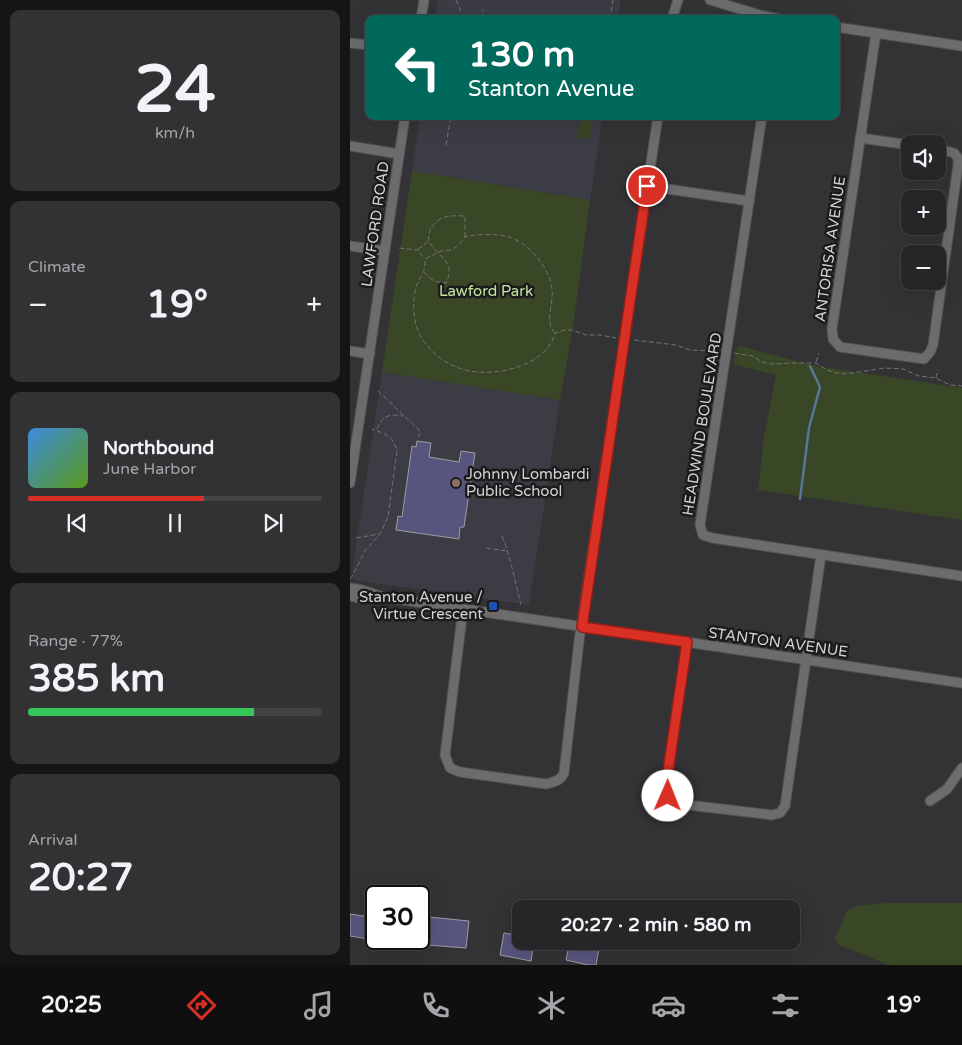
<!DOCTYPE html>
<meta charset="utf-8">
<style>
:root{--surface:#262628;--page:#323234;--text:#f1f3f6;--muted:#a4a5a8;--line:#424345;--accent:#d93025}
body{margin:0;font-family:"Varela Round",sans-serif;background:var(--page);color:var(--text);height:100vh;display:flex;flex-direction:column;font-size:19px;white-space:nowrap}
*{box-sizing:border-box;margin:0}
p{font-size:16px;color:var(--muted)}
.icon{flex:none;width:28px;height:28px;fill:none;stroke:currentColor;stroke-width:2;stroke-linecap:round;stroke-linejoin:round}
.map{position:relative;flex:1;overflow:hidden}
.drawer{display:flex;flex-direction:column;gap:10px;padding:10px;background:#151516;width:350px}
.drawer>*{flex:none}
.hud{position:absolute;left:15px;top:15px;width:475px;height:105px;border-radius:10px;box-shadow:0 5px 20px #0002,0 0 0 1px var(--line);background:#00695c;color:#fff;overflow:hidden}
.tools{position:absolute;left:551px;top:135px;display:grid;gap:10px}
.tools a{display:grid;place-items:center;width:45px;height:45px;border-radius:10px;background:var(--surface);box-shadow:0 5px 20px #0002,0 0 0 1px var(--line);font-size:25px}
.speed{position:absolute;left:15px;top:885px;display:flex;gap:10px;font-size:25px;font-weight:700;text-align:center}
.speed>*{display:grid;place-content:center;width:65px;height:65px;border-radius:50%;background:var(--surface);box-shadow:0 5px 20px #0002,0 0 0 1px var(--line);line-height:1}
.speed .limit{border:2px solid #111;border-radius:8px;background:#fff;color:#111}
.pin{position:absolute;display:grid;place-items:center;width:42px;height:42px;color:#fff;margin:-21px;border:2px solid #fff;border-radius:50%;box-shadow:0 1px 5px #0007}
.me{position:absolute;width:55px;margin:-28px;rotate:1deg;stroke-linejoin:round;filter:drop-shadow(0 0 4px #0008)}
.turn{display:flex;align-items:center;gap:18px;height:105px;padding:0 20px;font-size:22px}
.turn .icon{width:65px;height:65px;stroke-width:2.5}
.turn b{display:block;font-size:35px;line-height:42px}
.big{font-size:38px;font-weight:700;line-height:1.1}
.drawer .tile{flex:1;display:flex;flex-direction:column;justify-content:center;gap:8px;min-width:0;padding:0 18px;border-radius:10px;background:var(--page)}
.drawer .dial{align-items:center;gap:0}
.dial b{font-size:65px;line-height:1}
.song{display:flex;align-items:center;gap:15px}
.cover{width:60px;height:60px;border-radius:8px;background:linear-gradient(135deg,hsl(210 70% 55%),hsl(90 70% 35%))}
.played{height:5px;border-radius:2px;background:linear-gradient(90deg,var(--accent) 60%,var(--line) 60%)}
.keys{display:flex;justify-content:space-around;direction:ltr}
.heat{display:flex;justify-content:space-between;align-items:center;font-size:28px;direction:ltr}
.charge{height:8px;border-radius:4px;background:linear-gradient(90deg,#34c759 77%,var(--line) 0)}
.trip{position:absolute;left:162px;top:900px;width:288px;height:50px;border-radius:10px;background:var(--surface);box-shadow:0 5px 20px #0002,0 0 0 1px var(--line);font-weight:700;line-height:50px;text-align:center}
.tabs{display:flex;height:80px;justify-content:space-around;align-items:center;background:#0f0f10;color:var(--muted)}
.tabs .icon{width:35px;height:35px}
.tabs .on{color:var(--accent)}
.tabs b{font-size:22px;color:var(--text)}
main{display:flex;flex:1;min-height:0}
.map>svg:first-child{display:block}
.built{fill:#3c3c45}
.green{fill:#394726}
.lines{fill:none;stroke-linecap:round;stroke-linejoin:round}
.stream{stroke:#577698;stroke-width:2.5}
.building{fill:#57557e;stroke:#9d9da1}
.minor-casing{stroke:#525254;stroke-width:11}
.path{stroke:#727274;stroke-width:1;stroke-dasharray:5 2.5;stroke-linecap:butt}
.minor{stroke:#6c6c6f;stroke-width:9}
.route-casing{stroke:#8d1f18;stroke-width:12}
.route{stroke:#d93025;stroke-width:9}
.education-dot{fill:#8d6e63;stroke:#1b1b1c;stroke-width:2}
.transit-dot{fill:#1a4fb4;stroke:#1b1b1c;stroke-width:2}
.labels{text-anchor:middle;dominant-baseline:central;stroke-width:5;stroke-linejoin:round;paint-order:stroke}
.street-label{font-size:15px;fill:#d3d3d5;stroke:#1b1b1c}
.park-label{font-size:15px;fill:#c5e4a1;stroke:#1b1b1c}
.poi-label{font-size:15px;fill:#d3d3d5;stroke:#1b1b1c;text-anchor:start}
</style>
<main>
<section class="drawer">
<div class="tile dial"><b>24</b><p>km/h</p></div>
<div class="tile"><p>Climate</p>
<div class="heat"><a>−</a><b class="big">19°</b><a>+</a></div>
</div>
<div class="tile">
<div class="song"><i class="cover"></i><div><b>Northbound</b><p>June Harbor</p></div></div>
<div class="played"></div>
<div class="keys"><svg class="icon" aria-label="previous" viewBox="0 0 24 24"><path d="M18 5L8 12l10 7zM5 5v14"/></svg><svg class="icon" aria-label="pause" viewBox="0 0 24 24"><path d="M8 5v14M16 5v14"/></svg><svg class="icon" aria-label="next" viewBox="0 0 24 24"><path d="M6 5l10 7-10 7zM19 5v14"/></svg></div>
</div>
<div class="tile"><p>Range · 77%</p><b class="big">385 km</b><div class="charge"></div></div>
<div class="tile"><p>Arrival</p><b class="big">20:27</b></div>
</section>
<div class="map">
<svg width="612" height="965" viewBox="0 0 612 965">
<rect width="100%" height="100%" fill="#333335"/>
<g class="built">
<path d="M 88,0 L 271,0 L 268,19 L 85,19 Z"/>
<path d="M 70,116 L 253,116 L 240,200 L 62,171 Z"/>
<path d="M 32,372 L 210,400 L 179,605 L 4,580 L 2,573 Z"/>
</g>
<g class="green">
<path d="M 231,118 L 243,120 L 240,139 L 227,137 Z"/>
<path d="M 62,171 L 240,200 L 223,327 L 210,400 L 32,372 Z"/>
<path d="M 388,346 L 467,366 L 612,388 L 612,520 L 408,490 L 414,437 L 426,375 L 383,364 Z"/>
<path d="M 537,903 L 612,903 L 612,965 L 539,965 L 489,945 L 485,938 L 497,911 L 505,906 Z"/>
</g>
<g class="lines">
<path class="stream" d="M 450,499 L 459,428 L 470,387 L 460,366"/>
</g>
<g class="building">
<path d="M 174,116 L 205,116 L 204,120 Z"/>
<path d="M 67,441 L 81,443 L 79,457 L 109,462 L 111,451 L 125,453 L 114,527 L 110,527 L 109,539 L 46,530 L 48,516 L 52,517 L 62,446 L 66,447 Z"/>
<path d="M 0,914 L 26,918 L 26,939 L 31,939 L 31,941 L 0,936 Z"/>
<path d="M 79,917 L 119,921 L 116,948 L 77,945 Z"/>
<path d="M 154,933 L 171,936 L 171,941 L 184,941 L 181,961 L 150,955 Z"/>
<path d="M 220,941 L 243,941 L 250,943 L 246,965 L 238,965 L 216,960 Z"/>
</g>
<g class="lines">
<defs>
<g id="minor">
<path d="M 360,0 L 413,16 L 430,19"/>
<path d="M 71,19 L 74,0"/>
<path d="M 322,19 L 328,0"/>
<path d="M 486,27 L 612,46"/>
<path d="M 526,33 L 482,329 L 483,339 L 490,347 L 574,359 L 580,352 L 583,345 L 608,165 L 608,158 L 604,153 L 588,149"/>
<path d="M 0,43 L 19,45"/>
<path d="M 412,116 L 350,525 L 353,535 L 362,538 L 612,576"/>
<path d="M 510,138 L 560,145"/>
<path d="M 0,146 L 49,154"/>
<path d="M 297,186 L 399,201"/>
<path d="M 0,246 L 35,251"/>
<path d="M 0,351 L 20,354"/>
<path d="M 0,483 L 55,116"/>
<path d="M 0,588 L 12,590 L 33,597 L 612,683"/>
<path d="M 0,596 L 10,598 L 27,597"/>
<path d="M 113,609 L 95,755 L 100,768 L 110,772 L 196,784 C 204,782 210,781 214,773 L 229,641 L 308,116"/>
<path d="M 337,642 L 316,785 C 318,797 319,799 330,804 L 422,815 L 430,813 L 435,806 L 471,555"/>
<path d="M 580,801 L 597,789 L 612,768"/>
</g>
</defs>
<use href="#minor" class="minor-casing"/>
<g class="path">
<path d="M 106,0 L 114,19"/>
<path d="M 131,19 L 133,10"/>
<path d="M 260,19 L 263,0"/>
<path d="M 96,145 L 101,116"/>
<path d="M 49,248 L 68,250 L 74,258"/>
<path d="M 68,249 L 73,246 L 78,241"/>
<path d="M 74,272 C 82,281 85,282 96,283 C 98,278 100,273 99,268 C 95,252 68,246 83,226 C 91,214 102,216 115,216 L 115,237"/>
<path d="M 205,333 C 194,322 204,303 202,289 C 201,279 196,269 190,261 C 170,234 149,232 118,236 L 115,237 L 109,245 L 101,250 L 91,251 L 75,259 C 75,262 75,267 74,270 C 73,275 68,281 66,287 C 63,299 63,313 66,325 C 68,335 75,344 82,351 C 108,377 146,377 178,363 C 190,357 202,347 205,333 L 215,330 L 222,330 L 236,335 L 250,335 L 266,338"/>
<path d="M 284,340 L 326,345 L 340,350 L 368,351"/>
<path d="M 384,353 L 403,356 L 412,362 L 422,364 L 443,363 L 466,363 L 477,370 L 486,373 L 495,374 L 535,368 L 553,369 L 569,376 L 586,378 L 600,385 L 612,386"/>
<path d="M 466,362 L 469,353"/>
<path d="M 586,378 L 588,370"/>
<path d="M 28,391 L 69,430 L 69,437"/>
<path d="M 27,429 C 33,415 38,414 53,416"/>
<path d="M 152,536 C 161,558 165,582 171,605"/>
<path d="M 6,538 L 29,534"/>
<path d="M 136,548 L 157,551"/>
<path d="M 0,579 L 3,575 L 15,551 L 30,534 L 38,517 L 47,451 C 43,436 36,434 22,429"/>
</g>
<use href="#minor" class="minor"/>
</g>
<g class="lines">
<defs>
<path id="route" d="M 297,186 L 232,627 L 337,642 L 316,785 L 318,796"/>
</defs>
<use href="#route" class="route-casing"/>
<use href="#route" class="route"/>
</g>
<circle class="education-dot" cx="106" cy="483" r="5"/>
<rect class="transit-dot" x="138" y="601" width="10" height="10" rx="2.5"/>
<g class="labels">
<g class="street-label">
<text transform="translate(25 224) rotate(-82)">LAWFORD ROAD</text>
<text transform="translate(480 249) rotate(-82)">ANTORISA AVENUE</text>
<text transform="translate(352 424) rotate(-81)">HEADWIND BOULEVARD</text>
<text transform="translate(428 642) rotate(8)">STANTON AVENUE</text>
</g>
<g class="park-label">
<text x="136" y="291">Lawford Park</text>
</g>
<g class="poi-label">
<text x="116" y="474">Johnny Lombardi<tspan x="116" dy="17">Public School</tspan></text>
<text x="133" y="597" text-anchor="end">Stanton Avenue /<tspan x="133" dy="17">Virtue Crescent</tspan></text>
</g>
</g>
</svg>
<div class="tools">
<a><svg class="icon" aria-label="sound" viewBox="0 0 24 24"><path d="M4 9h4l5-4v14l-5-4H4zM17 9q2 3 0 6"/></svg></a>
<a>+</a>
<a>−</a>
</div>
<div class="speed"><div class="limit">30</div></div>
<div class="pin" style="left:297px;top:186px;background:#d93025"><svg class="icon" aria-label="arrive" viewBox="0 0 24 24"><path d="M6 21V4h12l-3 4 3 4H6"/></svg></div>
<svg class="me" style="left:318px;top:796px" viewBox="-20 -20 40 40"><circle r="19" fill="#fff"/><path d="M0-13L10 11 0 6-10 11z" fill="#d93025"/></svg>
<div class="trip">20:27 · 2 min · 580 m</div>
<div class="hud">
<div class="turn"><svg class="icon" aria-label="left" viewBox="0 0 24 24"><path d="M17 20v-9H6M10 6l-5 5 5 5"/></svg><div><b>130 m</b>Stanton Avenue</div></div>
</div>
</div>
</main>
<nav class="tabs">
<b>20:25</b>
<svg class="icon on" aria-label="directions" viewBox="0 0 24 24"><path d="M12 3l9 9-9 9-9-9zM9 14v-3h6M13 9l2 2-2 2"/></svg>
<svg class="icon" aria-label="music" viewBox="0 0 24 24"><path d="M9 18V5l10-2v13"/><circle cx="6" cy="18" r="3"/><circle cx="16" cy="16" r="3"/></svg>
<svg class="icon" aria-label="phone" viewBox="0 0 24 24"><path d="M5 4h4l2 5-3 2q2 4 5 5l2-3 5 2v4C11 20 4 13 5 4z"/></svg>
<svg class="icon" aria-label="climate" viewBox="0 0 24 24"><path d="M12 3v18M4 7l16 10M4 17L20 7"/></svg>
<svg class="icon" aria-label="car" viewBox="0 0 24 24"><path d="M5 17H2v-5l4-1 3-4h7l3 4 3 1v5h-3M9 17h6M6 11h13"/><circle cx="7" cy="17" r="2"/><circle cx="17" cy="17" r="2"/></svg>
<svg class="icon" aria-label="filters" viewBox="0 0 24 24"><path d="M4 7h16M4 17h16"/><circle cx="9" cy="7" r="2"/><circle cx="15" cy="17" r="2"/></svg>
<b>19°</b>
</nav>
